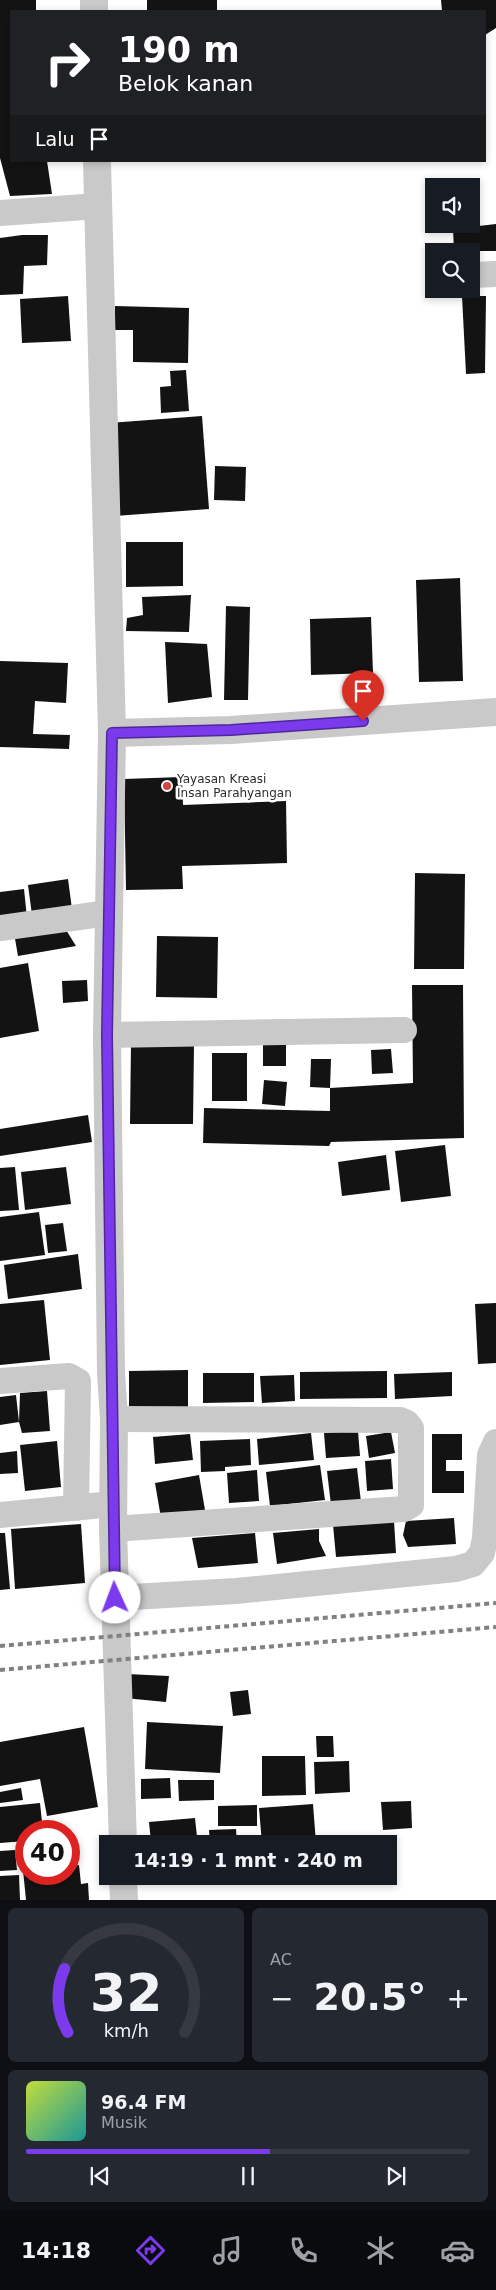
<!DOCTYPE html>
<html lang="id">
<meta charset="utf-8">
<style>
:root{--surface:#171b24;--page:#242831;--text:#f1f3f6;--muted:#9ea1a6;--line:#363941;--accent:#7c3aed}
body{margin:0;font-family:"DejaVu Sans",sans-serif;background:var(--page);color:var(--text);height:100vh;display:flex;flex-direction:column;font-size:19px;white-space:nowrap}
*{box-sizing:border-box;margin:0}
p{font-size:16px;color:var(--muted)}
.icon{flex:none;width:28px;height:28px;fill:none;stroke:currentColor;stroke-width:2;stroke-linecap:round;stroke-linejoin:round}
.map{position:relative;height:1900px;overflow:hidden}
.sheet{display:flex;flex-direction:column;gap:8px;padding:8px;background:#0d0f14;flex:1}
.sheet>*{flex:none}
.top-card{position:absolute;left:10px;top:10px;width:476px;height:152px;border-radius:0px;box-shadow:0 2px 8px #0003;background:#202124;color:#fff;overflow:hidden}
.controls{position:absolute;left:425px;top:178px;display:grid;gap:10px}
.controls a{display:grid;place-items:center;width:55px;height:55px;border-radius:0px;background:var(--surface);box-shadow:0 2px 8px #0003;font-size:25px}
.speed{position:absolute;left:15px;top:1820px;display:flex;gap:10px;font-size:25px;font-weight:700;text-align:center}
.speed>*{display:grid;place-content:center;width:65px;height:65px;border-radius:50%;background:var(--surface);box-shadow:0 2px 8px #0003;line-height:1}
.speed .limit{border:8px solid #d22;background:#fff;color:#111}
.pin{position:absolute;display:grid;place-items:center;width:42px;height:42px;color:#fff;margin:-51px -21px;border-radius:50% 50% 50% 0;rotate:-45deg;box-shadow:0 0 5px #0007}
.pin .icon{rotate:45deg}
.me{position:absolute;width:55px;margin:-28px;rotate:358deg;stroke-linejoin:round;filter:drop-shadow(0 0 4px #0008)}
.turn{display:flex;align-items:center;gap:18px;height:105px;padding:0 25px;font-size:22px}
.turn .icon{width:65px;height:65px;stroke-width:2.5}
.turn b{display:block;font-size:35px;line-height:42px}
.then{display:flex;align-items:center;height:48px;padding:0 25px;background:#0003;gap:10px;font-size:19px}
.big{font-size:38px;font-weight:800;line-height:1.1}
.sheet .tile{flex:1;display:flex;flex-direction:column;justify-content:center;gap:8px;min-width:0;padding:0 18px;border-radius:8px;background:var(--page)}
.sheet .dial{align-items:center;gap:0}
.dial svg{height:130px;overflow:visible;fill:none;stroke:var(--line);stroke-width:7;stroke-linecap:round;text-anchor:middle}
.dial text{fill:var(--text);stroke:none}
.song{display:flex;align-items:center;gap:15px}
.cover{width:60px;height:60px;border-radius:8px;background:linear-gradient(135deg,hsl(70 70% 55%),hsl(180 70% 35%))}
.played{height:5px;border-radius:2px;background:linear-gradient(90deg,var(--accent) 55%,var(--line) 55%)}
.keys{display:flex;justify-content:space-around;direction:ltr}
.heat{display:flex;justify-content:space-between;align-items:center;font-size:28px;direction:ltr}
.sheet .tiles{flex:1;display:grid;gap:8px;grid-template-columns:1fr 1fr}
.tile:last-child{grid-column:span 2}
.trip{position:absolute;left:99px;top:1835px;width:298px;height:50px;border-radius:0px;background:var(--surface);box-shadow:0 2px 8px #0003;font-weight:800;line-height:50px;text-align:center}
.tab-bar{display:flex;height:80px;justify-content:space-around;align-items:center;background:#090b0e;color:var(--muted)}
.tab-bar .icon{width:35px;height:35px}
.tab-bar .current{color:var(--accent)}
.tab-bar b{font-size:22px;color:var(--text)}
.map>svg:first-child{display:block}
.building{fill:#131313}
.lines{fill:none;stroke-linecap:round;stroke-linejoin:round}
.minor{stroke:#c9c9c9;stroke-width:26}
.tertiary{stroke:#c9c9c9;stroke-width:28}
.rail{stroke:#818181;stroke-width:4;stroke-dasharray:5 4;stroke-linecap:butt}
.route-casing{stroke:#51269a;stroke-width:12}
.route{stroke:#7c3aed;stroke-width:9}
.poi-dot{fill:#d3433f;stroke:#fff;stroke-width:2}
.labels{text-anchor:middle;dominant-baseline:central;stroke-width:5;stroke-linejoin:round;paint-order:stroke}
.poi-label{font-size:12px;fill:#2c2c2c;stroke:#fff;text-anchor:start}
</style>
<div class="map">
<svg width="496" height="1900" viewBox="0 0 496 1900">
<rect width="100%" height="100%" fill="#fff"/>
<g class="building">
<path d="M 0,0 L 36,0 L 36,11 L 11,11 L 11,161 L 47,161 L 52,194 L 10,196 L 0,158 Z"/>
<rect x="147" y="0" width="70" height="11"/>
<path d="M 441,0 L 496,0 L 496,28 L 485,35 L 485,11 L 442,11 Z"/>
<path d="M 496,224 L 496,251 L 454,251 L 453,229 Z"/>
<path d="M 22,235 L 48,235 L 47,265 L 24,266 L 23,294 L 0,295 L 0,238 Z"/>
<path d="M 68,296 L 71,341 L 22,343 L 20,299 Z"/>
<path d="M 462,296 L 486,296 L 485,373 L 466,374 Z"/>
<path d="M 115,306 L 189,308 L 188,363 L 133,362 L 133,330 L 115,330 Z"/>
<path d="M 186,370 L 189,411 L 161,413 L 160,387 L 171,386 L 170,371 Z"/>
<path d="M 202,416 L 209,509 L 115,516 L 109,423 Z"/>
<path d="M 215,466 L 246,467 L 245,501 L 214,500 Z"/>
<path d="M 126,542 L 183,542 L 183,586 L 126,587 Z"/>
<path d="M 460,578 L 463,681 L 419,682 L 416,580 Z"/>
<path d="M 191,595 L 189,632 L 126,631 L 127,618 L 143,615 L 142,597 Z"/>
<path d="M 226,606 L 250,607 L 248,700 L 224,700 Z"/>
<path d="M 371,617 L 373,673 L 311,675 L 310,619 Z"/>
<path d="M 165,642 L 207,644 L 212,697 L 168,703 Z"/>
<path d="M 0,661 L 68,663 L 66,703 L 35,701 L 33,734 L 70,735 L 69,749 L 0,747 Z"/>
<path d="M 182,777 L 183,805 L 286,801 L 287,863 L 182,866 L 183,889 L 126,890 L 124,779 Z"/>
<path d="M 415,873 L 465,874 L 464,969 L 414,969 Z"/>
<path d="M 68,879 L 72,909 L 32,915 L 28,885 Z"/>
<path d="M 24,889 L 27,918 L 0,921 L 0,892 Z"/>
<path d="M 63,925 L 76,946 L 18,956 L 14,933 Z"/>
<path d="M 157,936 L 218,937 L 217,998 L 156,997 Z"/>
<path d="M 28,963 L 39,1031 L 0,1038 L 0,968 Z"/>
<path d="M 87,980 L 88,1001 L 63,1003 L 62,981 Z"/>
<path d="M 412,985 L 463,985 L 464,1138 L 331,1142 L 329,1146 L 203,1143 L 204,1108 L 330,1111 L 330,1088 L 413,1083 Z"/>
<rect x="263" y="1040" width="23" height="26"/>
<path d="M 131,1043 L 194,1044 L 193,1124 L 130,1124 Z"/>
<path d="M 391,1049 L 393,1073 L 372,1074 L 371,1050 Z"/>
<rect x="212" y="1053" width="35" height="48"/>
<path d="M 311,1059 L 331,1059 L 330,1088 L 310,1087 Z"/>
<path d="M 264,1080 L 287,1082 L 285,1106 L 262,1104 Z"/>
<path d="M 88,1115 L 92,1142 L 0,1156 L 0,1129 Z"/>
<path d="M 445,1145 L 451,1196 L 401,1202 L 395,1151 Z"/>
<path d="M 386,1155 L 390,1190 L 342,1196 L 338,1162 Z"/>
<path d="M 15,1167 L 19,1210 L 0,1211 L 0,1168 Z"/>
<path d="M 66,1167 L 71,1204 L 25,1210 L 21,1172 Z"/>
<path d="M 39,1212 L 45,1255 L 0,1261 L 0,1217 Z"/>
<path d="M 63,1223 L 67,1251 L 48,1253 L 45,1225 Z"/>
<path d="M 78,1254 L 82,1289 L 8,1299 L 4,1265 Z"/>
<path d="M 44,1300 L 50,1360 L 0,1365 L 0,1304 Z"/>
<path d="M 496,1303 L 496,1363 L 478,1364 L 475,1304 Z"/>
<path d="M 188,1370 L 188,1413 L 129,1414 L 129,1371 Z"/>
<path d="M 387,1371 L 387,1398 L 300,1399 L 300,1372 Z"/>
<path d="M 452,1372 L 452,1396 L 395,1399 L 394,1374 Z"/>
<path d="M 203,1373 L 254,1373 L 254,1402 L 203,1403 Z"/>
<path d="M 294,1375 L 295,1401 L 262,1403 L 260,1376 Z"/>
<path d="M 47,1391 L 50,1431 L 22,1433 L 19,1422 L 0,1425 L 0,1397 L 16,1395 L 19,1422 L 20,1393 Z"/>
<path d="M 358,1431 L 360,1456 L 326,1458 L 324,1433 Z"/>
<path d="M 391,1432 L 395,1453 L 369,1458 L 366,1436 Z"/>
<path d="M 311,1433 L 314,1460 L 259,1465 L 257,1439 Z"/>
<path d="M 190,1434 L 193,1460 L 155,1464 L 153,1437 Z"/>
<path d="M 432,1434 L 462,1434 L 462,1460 L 446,1460 L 446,1471 L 464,1471 L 464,1493 L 432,1493 Z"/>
<path d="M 250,1439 L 251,1465 L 225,1467 L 225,1471 L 201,1472 L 200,1441 Z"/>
<path d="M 57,1441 L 61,1487 L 25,1491 L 20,1445 Z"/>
<path d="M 17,1451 L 18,1473 L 0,1474 L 0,1453 Z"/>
<path d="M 391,1459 L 393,1489 L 367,1491 L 365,1461 Z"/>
<path d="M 320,1465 L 325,1500 L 270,1506 L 266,1472 Z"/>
<path d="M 357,1468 L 361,1502 L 331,1505 L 327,1471 Z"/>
<path d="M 257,1470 L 259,1501 L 229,1503 L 227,1473 Z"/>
<path d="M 199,1475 L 205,1510 L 161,1518 L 155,1483 Z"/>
<path d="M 454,1518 L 456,1544 L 408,1547 L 403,1535 L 406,1521 Z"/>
<path d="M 394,1521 L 396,1553 L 336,1557 L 333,1525 Z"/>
<path d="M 81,1524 L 85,1583 L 15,1589 L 11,1529 Z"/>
<path d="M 319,1529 L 319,1541 L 326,1556 L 277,1564 L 273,1533 Z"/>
<path d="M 0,1533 L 5,1533 L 10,1589 L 0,1590 Z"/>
<path d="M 255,1533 L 258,1563 L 198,1568 L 192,1538 Z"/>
<path d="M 127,1674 L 169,1676 L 166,1702 L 124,1698 Z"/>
<path d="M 248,1690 L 251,1714 L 233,1716 L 230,1692 Z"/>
<path d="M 147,1722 L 223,1726 L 220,1773 L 145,1769 Z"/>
<path d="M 84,1727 L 98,1807 L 47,1816 L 40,1779 L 0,1786 L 0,1742 Z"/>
<path d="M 316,1736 L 333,1736 L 334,1757 L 317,1757 Z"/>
<path d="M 262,1756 L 305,1756 L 306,1795 L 262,1796 Z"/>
<path d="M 349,1761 L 350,1792 L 315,1794 L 314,1762 Z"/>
<path d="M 170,1778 L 171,1798 L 141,1799 L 141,1779 Z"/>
<path d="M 178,1780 L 214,1780 L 214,1800 L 179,1801 Z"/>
<path d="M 21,1788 L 23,1800 L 0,1803 L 0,1792 Z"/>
<path d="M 411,1801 L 412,1828 L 383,1830 L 381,1802 Z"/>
<path d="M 40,1803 L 43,1831 L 26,1831 L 26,1841 L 0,1843 L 0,1807 Z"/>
<path d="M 313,1804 L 316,1843 L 262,1844 L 259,1808 Z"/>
<path d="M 257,1805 L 257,1826 L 218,1826 L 218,1806 Z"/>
<path d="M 195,1818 L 197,1837 L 151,1842 L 149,1822 Z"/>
<path d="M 236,1829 L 237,1844 L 210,1844 L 209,1830 Z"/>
<path d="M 195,1839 L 195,1844 L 161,1844 L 160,1842 Z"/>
<path d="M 26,1848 L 26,1867 L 22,1867 L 21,1849 Z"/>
<path d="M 15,1850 L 17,1870 L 0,1871 L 0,1851 Z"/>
<path d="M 79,1865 L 81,1884 L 88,1883 L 89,1900 L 26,1900 L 23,1870 L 26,1870 L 26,1874 L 69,1874 L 69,1866 Z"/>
<path d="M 19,1875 L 20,1900 L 0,1900 L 0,1876 Z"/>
</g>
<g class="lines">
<g class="minor">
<path d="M 0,213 L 98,206"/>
<path d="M 471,275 L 496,274"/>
<path d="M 0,928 L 108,913"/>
<path d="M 107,1035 L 404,1030"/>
<path d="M 0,1381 L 69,1376 L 78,1381 L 76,1508"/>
<path d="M 0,1515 L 113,1504"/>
<path d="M 113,1529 L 404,1509 L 411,1505 L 411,1428 L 407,1423 L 400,1420 L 114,1419"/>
<path d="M 115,1598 L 236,1591 L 456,1569 L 473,1564 L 482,1553 L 485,1538 L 490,1455 L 496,1442"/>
</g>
<g class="tertiary">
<path d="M 94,0 L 94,11"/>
<path d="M 97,161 L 112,733 L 107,1035 L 111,1373 L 114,1419 L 113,1529 L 123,1844"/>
<path d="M 112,733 L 231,730 L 496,712"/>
<path d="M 123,1876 L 124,1900"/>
</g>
<g class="rail">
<path d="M 0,1646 L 496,1603"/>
<path d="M 0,1670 L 496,1627"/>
</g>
</g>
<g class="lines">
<defs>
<path id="route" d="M 115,1598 L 107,1035 L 112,733 L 231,730 L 363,721"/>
</defs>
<use href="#route" class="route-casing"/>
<use href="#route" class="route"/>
</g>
<circle class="poi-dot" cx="167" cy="786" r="5"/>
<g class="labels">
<g class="poi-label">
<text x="177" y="779">Yayasan Kreasi<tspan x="177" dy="14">Insan Parahyangan</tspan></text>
</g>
</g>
</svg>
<div class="controls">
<a><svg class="icon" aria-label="sound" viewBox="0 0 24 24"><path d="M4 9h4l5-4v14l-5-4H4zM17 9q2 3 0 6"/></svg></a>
<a><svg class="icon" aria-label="search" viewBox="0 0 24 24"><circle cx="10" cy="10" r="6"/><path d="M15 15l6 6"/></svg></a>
</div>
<div class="speed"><div class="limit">40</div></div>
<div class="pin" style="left:363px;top:721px;background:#d93025"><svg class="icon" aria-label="arrive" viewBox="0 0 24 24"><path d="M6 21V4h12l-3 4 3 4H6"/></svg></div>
<svg class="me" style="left:115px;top:1598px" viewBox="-20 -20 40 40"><circle r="19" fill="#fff"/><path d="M0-13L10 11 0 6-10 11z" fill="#7c3aed"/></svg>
<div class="trip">14:19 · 1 mnt · 240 m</div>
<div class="top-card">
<div class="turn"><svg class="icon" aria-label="right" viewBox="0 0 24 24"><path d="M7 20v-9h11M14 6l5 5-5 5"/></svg><div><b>190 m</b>Belok kanan</div></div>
<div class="then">Lalu<svg class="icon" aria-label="arrive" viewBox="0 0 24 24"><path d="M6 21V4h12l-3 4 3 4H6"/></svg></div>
</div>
</div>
<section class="sheet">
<div class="tiles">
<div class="tile dial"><svg viewBox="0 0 100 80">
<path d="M14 69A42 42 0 1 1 86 69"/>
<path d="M14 69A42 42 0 0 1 12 30" stroke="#7c3aed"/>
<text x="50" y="56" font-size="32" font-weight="700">32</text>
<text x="50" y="72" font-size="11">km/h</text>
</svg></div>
<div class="tile"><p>AC</p>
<div class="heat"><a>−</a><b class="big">20.5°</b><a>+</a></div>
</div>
<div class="tile">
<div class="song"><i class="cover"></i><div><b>96.4 FM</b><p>Musik</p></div></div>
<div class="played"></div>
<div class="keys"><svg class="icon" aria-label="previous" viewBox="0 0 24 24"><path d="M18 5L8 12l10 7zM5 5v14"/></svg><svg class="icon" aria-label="pause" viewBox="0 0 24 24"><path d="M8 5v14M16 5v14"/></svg><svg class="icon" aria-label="next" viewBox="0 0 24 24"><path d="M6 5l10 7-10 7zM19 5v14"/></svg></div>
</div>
</div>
</section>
<nav class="tab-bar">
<b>14:18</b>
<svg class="icon current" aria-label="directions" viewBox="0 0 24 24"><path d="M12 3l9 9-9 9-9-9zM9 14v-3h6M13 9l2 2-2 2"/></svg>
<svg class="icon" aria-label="music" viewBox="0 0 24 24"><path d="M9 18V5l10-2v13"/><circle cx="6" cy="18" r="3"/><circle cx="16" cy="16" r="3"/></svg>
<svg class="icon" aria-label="phone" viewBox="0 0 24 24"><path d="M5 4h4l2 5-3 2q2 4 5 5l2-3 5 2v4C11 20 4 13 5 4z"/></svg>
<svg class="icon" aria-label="climate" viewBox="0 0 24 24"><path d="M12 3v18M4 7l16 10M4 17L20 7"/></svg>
<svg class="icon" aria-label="car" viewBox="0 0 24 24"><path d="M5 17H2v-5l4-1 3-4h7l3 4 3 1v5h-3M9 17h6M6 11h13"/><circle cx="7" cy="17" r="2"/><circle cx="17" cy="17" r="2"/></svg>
</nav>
